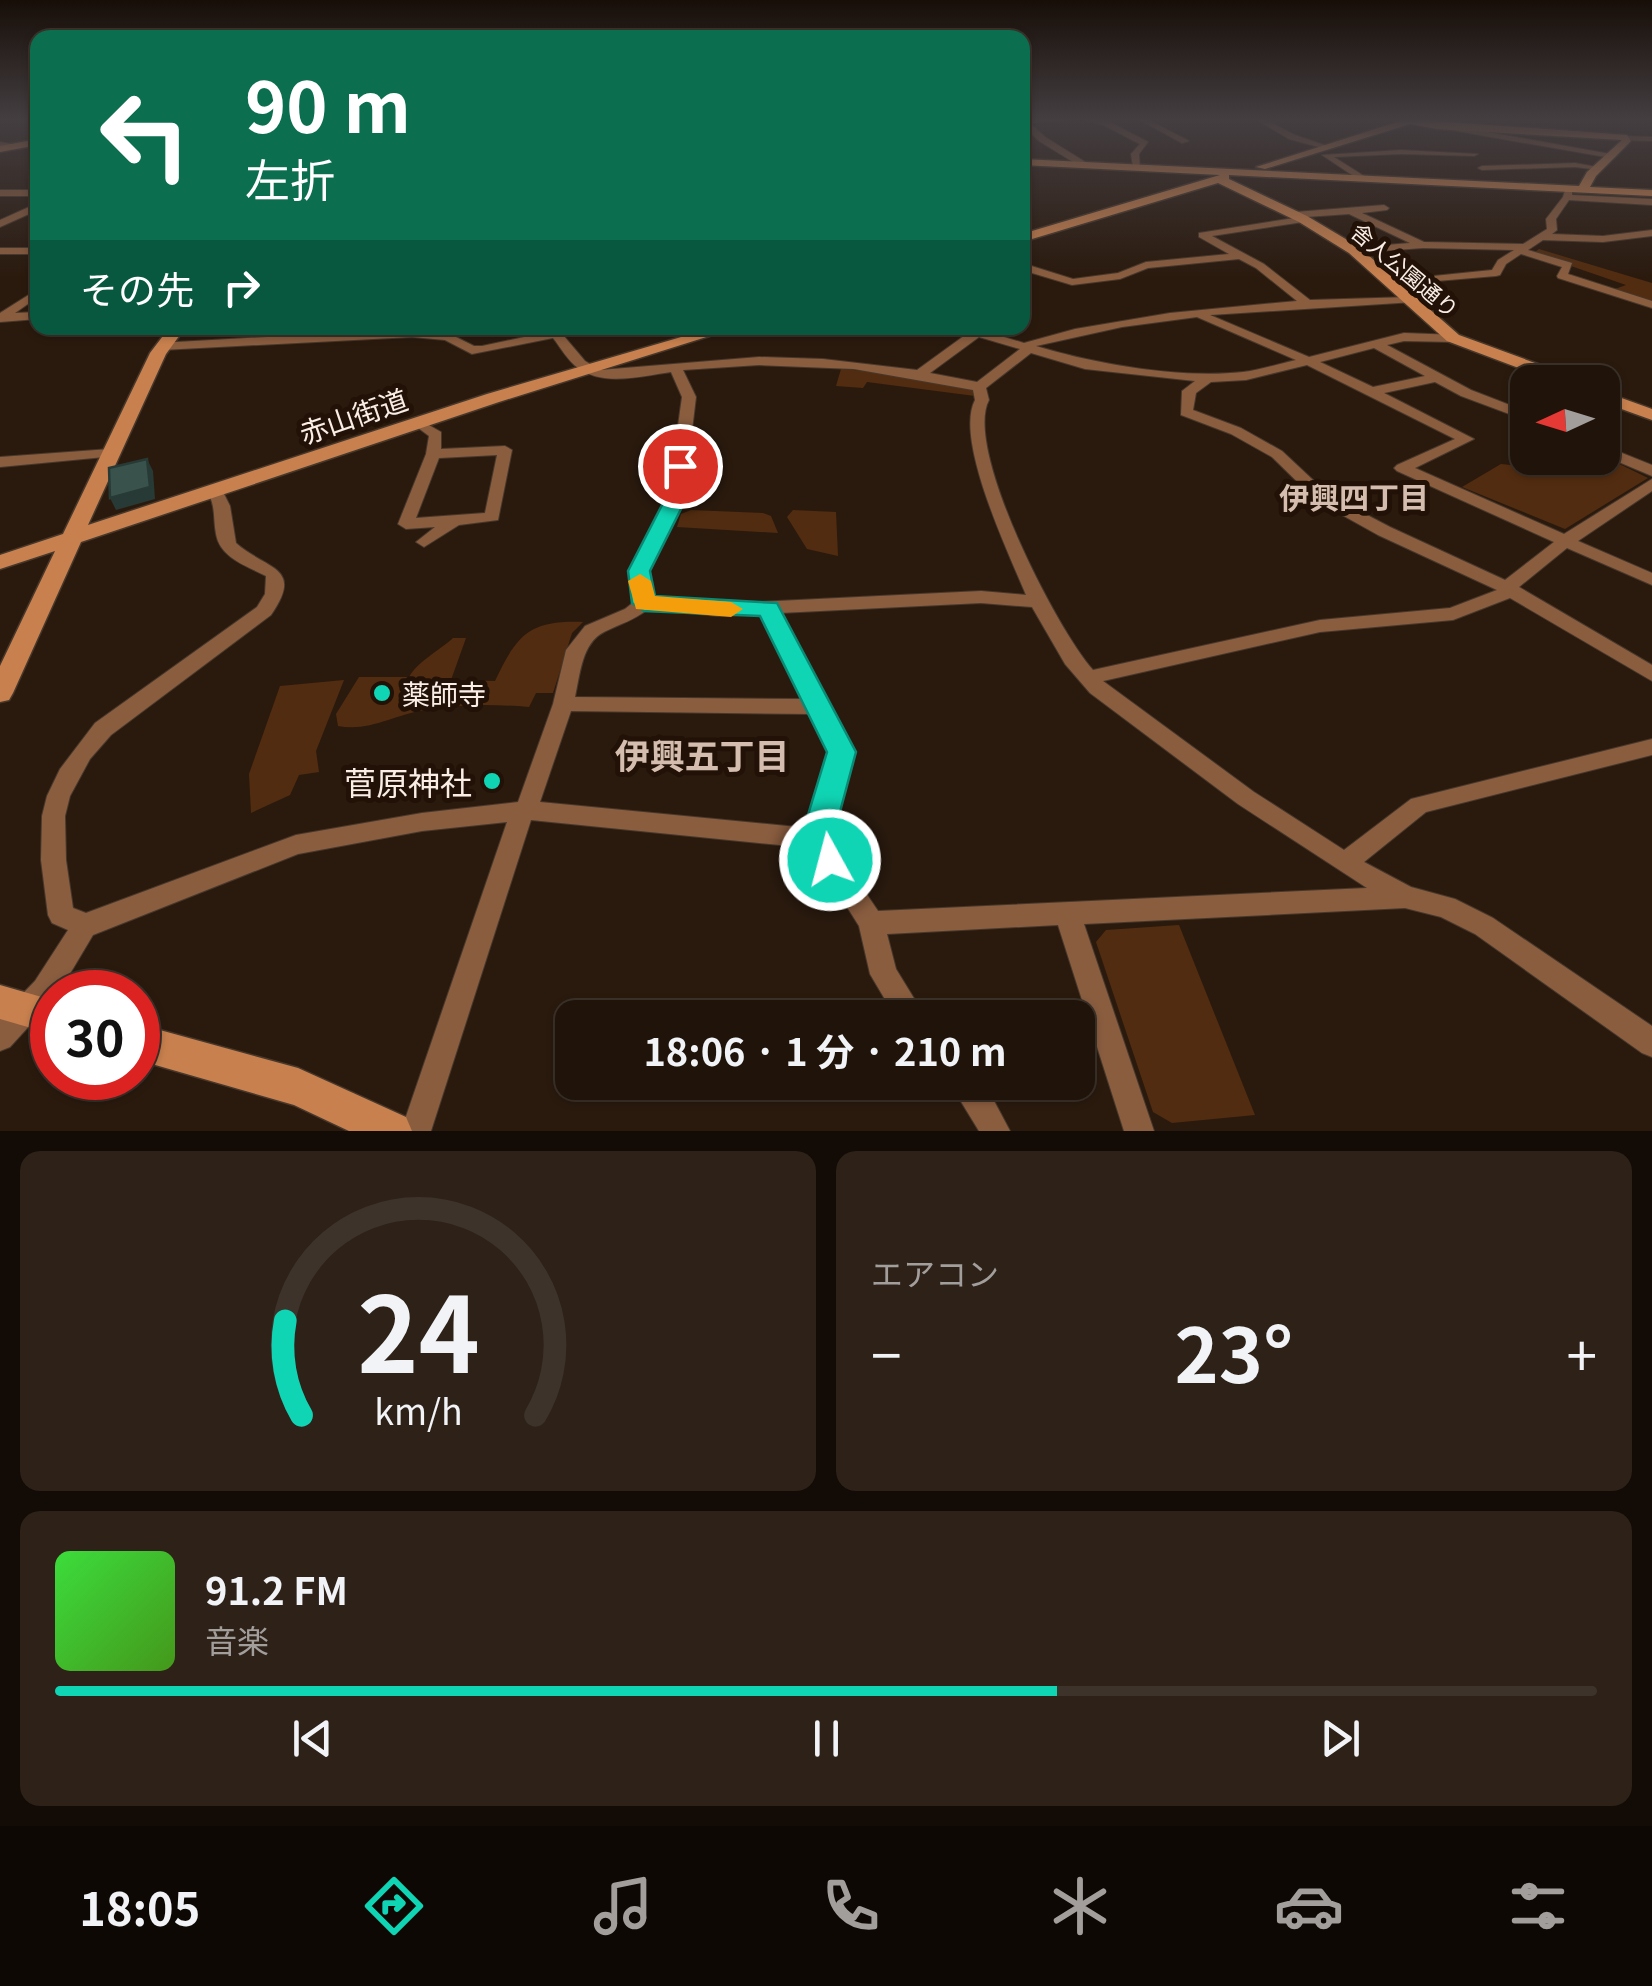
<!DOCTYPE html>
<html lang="ja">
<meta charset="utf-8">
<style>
:root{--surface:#20140a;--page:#2d2118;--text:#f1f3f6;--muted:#a29e9c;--line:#3d332b;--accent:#0fd5b4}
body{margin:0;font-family:Georgia,"Noto Sans JP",serif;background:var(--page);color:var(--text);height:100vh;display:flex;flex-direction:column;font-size:38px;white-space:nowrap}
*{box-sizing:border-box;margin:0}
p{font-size:32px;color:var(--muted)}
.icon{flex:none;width:55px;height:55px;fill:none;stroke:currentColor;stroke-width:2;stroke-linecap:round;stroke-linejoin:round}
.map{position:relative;height:1131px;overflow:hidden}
.panel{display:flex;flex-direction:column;gap:20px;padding:20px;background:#120b06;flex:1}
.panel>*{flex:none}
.banner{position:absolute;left:30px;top:30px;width:1000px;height:305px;border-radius:20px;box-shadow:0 2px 8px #0004,0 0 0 2px var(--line);background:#0b6e4f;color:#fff;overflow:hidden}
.needle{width:65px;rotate:266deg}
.buttons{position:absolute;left:1510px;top:365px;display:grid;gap:20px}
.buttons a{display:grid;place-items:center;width:110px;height:110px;border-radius:20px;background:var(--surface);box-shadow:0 2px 8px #0004,0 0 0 2px var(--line);font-size:50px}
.speed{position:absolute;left:30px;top:970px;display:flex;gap:20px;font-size:50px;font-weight:700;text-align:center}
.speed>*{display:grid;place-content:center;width:130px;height:130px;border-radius:50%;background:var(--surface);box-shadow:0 2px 8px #0004,0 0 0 2px var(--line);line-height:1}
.speed .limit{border:15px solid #d22;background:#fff;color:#111}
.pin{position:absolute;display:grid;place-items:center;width:85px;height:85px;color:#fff;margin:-42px;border:5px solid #fff;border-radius:50%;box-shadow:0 2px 10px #0007}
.me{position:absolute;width:110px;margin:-55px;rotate:353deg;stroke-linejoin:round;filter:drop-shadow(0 0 8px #0008)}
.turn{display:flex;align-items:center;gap:35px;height:210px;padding:0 50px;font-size:45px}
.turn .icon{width:130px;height:130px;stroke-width:2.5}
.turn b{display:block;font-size:70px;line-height:85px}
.then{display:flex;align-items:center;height:95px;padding:0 50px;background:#0003;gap:20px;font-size:38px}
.big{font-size:75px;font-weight:700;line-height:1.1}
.panel .tile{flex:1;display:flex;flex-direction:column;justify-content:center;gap:15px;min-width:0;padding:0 35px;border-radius:20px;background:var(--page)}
.panel .dial{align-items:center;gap:0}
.dial svg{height:260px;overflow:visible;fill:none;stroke:var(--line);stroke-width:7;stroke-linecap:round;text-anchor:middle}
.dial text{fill:var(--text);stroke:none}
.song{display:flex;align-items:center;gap:30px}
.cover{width:120px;height:120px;border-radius:15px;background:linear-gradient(135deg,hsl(120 70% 55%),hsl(100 70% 35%))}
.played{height:10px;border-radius:5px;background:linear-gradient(90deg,var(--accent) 65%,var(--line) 65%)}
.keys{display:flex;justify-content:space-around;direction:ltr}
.heat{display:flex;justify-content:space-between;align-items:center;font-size:55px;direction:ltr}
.panel .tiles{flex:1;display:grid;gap:20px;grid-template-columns:1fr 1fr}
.tile:last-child{grid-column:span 2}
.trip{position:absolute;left:555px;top:1000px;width:540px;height:100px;border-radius:20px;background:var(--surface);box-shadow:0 2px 8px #0004,0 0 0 2px var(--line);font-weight:700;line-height:100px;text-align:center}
.dock{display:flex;height:160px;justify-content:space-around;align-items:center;background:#0d0804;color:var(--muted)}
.dock .icon{width:70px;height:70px}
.dock .active{color:var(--accent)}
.dock b{font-size:45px;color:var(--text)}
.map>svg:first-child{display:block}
.green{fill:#522c10}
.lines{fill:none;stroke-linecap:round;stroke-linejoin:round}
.street-casing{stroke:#47382c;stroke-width:2}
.secondary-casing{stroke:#47382c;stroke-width:3}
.street{fill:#8a5d3f;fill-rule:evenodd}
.secondary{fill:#c8804e;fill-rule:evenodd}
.shaded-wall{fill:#283a35}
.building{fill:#39534c;stroke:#283a35;stroke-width:2.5}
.route{fill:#0fd5b4;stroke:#0a8a75;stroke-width:2.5}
.slow{fill:#f59e0b}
.poi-dot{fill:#0fd5b4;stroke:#211106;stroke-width:4}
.labels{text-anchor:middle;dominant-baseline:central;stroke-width:10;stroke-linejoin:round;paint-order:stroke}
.far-street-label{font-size:22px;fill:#f9ede6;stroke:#211106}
.street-label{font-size:28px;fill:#f9ede6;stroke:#211106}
.poi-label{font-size:28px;fill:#f9ede6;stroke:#211106;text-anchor:start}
.neighbourhood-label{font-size:30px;font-weight:bold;fill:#d4bdaf;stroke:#211106}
.near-poi-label{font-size:32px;fill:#f9ede6;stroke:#211106;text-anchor:end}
.near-neighbourhood-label{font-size:35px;font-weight:bold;fill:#d4bdaf;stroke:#211106}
</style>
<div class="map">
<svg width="1652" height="1131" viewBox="0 0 1652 1131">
<rect width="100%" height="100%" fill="#2a1a0e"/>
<g class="green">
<path d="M 1539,249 L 1652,283 L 1652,303 L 1615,289 L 1626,285 L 1539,255 L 1535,252 Z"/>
<path d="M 841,369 L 890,373 L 974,389 L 975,396 L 867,382 L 863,388 L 836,386 Z"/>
<path d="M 1603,456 L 1648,478 L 1565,529 L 1462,487 L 1501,464 L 1540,468 L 1571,458 Z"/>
<path d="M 691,510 L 763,513 L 771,516 L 778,533 L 677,527 L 681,514 Z"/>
<path d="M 793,510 L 836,512 L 838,556 L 807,549 L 787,517 Z"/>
<path d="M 583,622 L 572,633 L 553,693 L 536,693 L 529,707 C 492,704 460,704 424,710 C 394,715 369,732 338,726 L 336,714 L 359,677 L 409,677 C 418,661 439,651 453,638 L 466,638 L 451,680 L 495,681 C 517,635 529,620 583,622 Z"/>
<path d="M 344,680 L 316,751 L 319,772 L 299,775 L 290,795 L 251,813 L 249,774 L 280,686 Z"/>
<path d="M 1179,925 L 1255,1115 L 1172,1123 L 1153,1112 L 1096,942 L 1106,930 Z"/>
</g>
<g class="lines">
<defs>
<g id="street">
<path d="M 1022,119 L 1078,119 L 1030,123 L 1045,137 L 1087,163 L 1087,167 L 1081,167 L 1039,141 L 1022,124 Z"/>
<path d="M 1083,119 L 1108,121 L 1148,142 L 1139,154 L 1140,169 L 1133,167 L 1131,154 L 1140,144 L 1103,125 Z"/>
<path d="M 1138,119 L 1147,119 L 1189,141 L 1182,143 Z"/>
<path d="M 1255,119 L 1264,119 L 1295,135 L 1330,147 L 1326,149 L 1289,139 Z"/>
<path d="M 1448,125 L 1611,154 L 1615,156 L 1611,158 L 1445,129 Z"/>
<path d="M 1626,136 L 1652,137 L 1652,141 L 1623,140 Z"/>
<path d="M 0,142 L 24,146 L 20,148 L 0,146 Z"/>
<path d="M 1401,150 L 1478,154 L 1474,156 L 1401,154 L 1334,157 L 1364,176 L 1361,181 L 1322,155 Z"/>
<path d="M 1575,163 L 1603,168 L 1599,170 L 1575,167 L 1482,170 L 1478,168 L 1482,166 Z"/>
<path d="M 1566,187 L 1572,187 L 1572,195 L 1652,199 L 1652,205 L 1569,200 L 1556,219 L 1557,230 L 1552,234 L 1603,236 L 1652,230 L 1652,236 L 1603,242 L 1543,240 L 1528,250 L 1572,263 L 1568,274 L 1652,301 L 1652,308 L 1558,278 L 1557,276 L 1562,267 L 1521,254 L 1506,264 L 1500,275 L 1496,276 L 1390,285 L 1389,283 L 1394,280 L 1492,270 L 1498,260 L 1514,250 L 1423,248 L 1354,253 L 1349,250 L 1350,248 L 1410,243 L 1349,214 L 1306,217 L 1308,219 L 1303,222 L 1212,236 L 1264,264 L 1310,300 L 1410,297 L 1416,300 L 1414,302 L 1210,315 L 1309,357 L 1404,333 L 1457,335 L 1459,338 L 1453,342 L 1404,341 L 1387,345 L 1471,390 L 1528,412 L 1528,421 L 1461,396 L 1435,382 L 1384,393 L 1474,439 L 1415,468 L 1564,534 L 1652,479 L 1652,491 L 1578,541 L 1652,573 L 1652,585 L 1567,548 L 1519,587 L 1652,665 L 1652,681 L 1510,598 L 1453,620 L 1320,632 L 1103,681 L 1254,792 L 1344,850 L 1411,799 L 1652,739 L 1652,755 L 1426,812 L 1364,862 L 1411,887 L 1455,899 L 1493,918 L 1652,1026 L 1652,1057 L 1642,1053 L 1475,934 L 1441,917 L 1405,908 L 1084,924 L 1154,1131 L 1124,1131 L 1058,925 L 887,934 L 896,969 L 926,1018 L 896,1018 L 870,974 L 859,926 L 810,848 L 531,820 L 431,1131 L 401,1131 L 507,822 L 422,831 L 298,854 L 93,935 L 59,992 L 52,992 L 52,1001 L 10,1047 L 0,1051 L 0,1017 L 35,981 L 68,930 L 52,923 L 48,915 L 41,860 L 42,816 L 47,796 L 60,769 L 95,723 L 257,607 L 265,594 L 266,576 C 247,566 220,558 216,534 C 213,519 216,507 208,493 L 210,490 L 222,490 L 230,506 L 236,543 C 266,570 305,566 271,615 L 111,735 L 90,759 L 70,796 L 65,816 L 66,860 L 73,908 L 86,913 L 296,835 L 422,813 L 518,802 L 553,704 L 566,650 L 585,626 L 625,609 L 635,601 L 630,571 L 668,497 L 682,397 L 671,372 C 642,376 604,387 578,368 C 568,361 561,348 553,338 L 472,354 L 445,340 L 412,337 L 162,350 L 156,346 L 158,343 L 412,329 L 448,333 L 474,346 L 482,346 L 548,332 L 545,328 L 557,328 L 585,361 L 600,370 L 759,357 L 823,359 L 917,370 L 968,333 L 957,328 L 974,328 L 1024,343 L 1075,329 L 1170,313 L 1297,301 L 1256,268 L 1239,259 L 1148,268 L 1120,279 L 1072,285 L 1022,270 L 1022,263 L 1073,279 L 1118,273 L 1146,262 L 1229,254 L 1199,237 L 1199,233 L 1294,218 L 1290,215 L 1295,212 L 1384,205 L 1389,208 L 1387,210 L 1362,213 L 1424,242 L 1523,244 L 1547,229 L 1546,219 L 1563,197 ZM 1197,317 L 1296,360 C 1278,364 1260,370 1243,372 C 1181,379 1095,364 1036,346 L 1122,327 ZM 979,337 L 1020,349 L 977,382 L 930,373 ZM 1374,348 L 1425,376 L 1373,387 L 1320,362 ZM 1031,353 L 1085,369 L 1195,381 L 1182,391 L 1181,415 L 1231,434 L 1272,457 L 1317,501 L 1378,535 L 1497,590 L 1450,608 L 1320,620 L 1093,670 C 1057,630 963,448 989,400 L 986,388 ZM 759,365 L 854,369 L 973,390 L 975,400 C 954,439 1009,554 1026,595 L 981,591 L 718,604 L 652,598 L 648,571 L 684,497 L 696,397 L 683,370 ZM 1307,365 L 1455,439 L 1397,465 L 1394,468 L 1397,471 L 1554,542 L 1505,580 L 1390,527 L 1329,495 L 1282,451 L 1241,428 L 1193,410 L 1196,393 L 1211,382 L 1246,380 ZM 981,603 L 1032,607 L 1065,664 L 1090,693 L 1238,804 L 1367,888 L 878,911 L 829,838 L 853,752 L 780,613 ZM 648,609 L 718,616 L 762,614 L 805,699 L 575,697 C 580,674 582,643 604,632 C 620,624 635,620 648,609 ZM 571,711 L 812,714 L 831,752 L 808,828 L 540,802 Z"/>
<rect x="0" y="190" width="38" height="6"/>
<path d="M 38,203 L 38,210 L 0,227 L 0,220 Z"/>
<rect x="0" y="248" width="38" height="6"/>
<path d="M 38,289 L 38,297 L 15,313 L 38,312 L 38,319 L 0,322 L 0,313 Z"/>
<path d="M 420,420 L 441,432 L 441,449 L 505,446 L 512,450 L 498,520 L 459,525 L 424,547 L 416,542 L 435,527 L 406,529 L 398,524 L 426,454 L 429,436 L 413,424 ZM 497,455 L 485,513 L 416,518 L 439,458 Z"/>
<path d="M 1602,445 L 1652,465 L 1652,476 L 1602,455 Z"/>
<path d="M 110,449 L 115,450 L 115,456 L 0,467 L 0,457 Z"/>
<path d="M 949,1082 L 984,1082 L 1010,1131 L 979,1131 Z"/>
</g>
<g id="secondary">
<path d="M 1407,119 L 1627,135 L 1631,141 L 1596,176 L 1590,187 L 1652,190 L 1652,196 L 1229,175 L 1229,179 L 1307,216 L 1359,247 L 1459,335 L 1576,378 L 1578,382 L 1556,382 L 1447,341 L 1349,253 L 1299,222 L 1218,183 L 1022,242 L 1022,234 L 1220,175 L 1022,165 L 1022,159 L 1579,186 L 1587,172 L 1622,140 L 1437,129 L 1410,124 L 1265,169 L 1256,167 Z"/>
<path d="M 38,139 L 38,145 L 0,152 L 0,146 Z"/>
<path d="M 169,328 L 185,328 L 166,354 L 88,525 L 487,394 L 712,328 L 735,328 L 499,402 L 81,542 L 13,693 L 9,700 L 0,702 L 0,666 L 55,551 L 0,569 L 0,555 L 63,534 L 150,353 Z"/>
<path d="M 1602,391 L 1652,409 L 1652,420 L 1602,402 Z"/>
<path d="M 0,985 L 52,1000 L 52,1034 L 0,1019 Z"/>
<path d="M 138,1024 L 298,1068 L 406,1117 L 412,1131 L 349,1131 L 294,1105 L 138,1060 Z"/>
</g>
</defs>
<use href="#street" class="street-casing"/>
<use href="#secondary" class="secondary-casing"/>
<use href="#street" class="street"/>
<use href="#secondary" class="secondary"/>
</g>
<path class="shaded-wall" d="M 147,459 L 153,471 L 155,499 L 116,510 L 110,498 Z"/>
<path class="building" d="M 147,459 L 150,487 L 110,498 L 109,468 Z"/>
<linearGradient id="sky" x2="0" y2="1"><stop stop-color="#170e08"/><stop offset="0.43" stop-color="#443e41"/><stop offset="1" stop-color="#443e41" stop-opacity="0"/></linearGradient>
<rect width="1652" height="277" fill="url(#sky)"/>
<path class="route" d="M 680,461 L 690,466 L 683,505 L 650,571 L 655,596 L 777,603 L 856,752 L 833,838 L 845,860 L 841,870 L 830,874 L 818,870 L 801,838 L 827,752 L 760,616 L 644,611 L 632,603 L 628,571 L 662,505 L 670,466 Z"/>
<path class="slow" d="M 640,574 L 651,581 L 655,596 L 731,602 L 743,609 L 731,617 L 636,609 L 628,581 Z"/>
<g class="poi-dot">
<circle cx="382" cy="693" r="10"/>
<circle cx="492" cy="781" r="10"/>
</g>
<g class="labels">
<g class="far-street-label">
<text transform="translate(1406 269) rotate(40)">舎人公園通り</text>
</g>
<g class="street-label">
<text transform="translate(353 415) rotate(-19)">赤山街道</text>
</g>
<g class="poi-label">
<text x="402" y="693">薬師寺</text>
</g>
<g class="neighbourhood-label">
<text x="1354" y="496">伊興四丁目</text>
</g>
<g class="near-poi-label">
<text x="472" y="781">菅原神社</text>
</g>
<g class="near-neighbourhood-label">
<text x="702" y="753">伊興五丁目</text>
</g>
</g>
</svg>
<div class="buttons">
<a><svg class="needle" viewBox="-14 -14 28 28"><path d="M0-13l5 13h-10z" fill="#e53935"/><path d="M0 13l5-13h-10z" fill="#a29e9c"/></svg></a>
</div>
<div class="speed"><div class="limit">30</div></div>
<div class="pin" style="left:680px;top:466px;background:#d93025"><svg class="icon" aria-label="arrive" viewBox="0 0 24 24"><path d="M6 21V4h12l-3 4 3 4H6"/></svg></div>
<svg class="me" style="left:830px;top:860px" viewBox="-20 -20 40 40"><circle r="17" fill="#0fd5b4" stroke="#fff" stroke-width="3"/><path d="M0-11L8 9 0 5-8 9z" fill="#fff"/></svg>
<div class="trip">18:06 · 1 分 · 210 m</div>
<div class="banner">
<div class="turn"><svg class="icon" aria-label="left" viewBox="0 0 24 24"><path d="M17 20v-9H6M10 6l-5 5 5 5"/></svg><div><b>90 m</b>左折</div></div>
<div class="then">その先<svg class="icon" aria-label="right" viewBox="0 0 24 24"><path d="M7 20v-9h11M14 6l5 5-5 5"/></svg></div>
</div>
</div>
<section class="panel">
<div class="tiles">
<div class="tile dial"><svg viewBox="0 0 100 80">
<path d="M14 69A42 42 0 1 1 86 69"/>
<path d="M14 69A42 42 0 0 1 9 40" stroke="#0fd5b4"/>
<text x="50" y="56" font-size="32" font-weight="700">24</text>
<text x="50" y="72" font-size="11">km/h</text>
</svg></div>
<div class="tile"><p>エアコン</p>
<div class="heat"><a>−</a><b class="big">23°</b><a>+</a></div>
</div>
<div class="tile">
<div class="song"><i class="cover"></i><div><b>91.2 FM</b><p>音楽</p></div></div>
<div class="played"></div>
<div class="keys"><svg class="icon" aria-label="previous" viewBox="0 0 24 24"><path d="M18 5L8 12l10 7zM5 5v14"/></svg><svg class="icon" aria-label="pause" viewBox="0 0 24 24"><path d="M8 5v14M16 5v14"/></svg><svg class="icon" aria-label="next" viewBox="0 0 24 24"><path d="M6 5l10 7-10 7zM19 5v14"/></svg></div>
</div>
</div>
</section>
<nav class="dock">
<b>18:05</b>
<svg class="icon active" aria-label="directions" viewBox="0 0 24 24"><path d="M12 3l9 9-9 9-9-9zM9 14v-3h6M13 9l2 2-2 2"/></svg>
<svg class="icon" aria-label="music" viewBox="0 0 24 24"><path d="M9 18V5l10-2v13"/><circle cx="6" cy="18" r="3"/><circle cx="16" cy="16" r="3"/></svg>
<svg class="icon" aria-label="phone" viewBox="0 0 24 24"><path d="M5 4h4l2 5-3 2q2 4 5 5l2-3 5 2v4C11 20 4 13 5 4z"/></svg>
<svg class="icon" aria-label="climate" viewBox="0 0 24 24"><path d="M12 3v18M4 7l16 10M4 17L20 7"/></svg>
<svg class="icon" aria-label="car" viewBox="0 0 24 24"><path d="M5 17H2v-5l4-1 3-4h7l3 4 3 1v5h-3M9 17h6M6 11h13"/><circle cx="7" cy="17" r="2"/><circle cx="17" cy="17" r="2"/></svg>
<svg class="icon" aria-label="filters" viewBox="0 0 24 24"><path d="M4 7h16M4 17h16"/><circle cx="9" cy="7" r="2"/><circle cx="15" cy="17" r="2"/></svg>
</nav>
